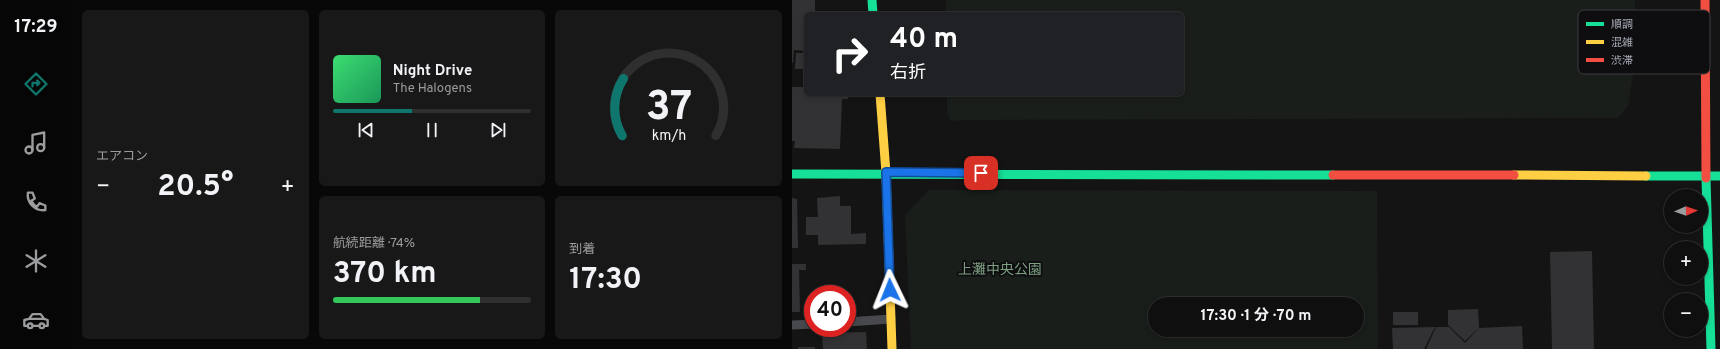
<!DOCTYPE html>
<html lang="ja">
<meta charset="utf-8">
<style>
:root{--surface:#0f0f0f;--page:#181818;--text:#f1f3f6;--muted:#9b9c9e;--line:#2f2f2f;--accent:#0f766e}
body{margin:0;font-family:Overpass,"Noto Sans JP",sans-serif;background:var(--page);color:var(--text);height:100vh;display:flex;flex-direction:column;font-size:15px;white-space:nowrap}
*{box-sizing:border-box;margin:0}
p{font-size:13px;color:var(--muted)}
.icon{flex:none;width:22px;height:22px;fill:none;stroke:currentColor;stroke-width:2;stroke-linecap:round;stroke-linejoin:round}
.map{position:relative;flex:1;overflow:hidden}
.details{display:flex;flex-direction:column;gap:10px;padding:10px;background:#080808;width:720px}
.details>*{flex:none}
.hud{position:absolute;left:12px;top:12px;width:380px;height:84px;border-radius:6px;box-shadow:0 2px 6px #0003,0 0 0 1px var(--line);background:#202124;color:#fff;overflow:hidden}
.needle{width:26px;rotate:88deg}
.buttons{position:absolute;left:872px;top:189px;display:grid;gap:8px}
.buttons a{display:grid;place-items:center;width:44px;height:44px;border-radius:50%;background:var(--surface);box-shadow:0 2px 6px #0003,0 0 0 1px var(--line);font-size:20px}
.speed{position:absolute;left:12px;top:285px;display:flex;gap:8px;font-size:20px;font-weight:700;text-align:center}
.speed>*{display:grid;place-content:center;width:52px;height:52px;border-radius:50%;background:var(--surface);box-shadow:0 2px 6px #0003,0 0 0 1px var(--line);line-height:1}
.speed .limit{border:6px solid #d22;background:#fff;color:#111}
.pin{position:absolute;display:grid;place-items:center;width:34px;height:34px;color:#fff;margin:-17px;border-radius:8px;box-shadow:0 2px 6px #0006}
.me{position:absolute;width:44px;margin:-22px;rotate:358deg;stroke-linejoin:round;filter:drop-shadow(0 0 3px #0008)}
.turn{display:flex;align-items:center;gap:14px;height:84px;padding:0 20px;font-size:18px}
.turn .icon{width:52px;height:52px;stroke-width:2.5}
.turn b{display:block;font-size:28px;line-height:34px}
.big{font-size:30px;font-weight:700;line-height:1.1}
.details .tile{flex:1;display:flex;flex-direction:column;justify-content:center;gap:6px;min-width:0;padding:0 14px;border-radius:6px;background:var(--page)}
.details .dial{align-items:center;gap:0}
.dial svg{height:104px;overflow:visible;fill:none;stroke:var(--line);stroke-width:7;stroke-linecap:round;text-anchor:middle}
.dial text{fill:var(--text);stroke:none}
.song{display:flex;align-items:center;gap:12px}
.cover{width:48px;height:48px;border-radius:6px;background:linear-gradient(135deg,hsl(140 70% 55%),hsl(150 70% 35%))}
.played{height:4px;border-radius:2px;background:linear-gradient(90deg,var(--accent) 40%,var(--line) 40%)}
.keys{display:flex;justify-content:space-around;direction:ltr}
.heat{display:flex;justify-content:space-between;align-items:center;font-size:22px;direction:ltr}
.charge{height:6px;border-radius:3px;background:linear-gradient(90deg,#34c759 74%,var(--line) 0)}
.details .tiles{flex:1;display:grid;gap:10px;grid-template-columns:repeat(3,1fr)}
.tile:first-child{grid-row:span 2}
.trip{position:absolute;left:356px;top:297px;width:216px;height:40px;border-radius:20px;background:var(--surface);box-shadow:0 2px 6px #0003,0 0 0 1px var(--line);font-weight:700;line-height:40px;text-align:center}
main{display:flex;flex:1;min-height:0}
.dock{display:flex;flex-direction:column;width:72px;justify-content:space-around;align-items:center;background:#060606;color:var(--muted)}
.dock .icon{width:28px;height:28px}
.dock .on{color:var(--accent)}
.dock b{font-size:18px;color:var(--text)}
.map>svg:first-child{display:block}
.green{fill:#191e1a;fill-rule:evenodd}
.building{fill:#323234}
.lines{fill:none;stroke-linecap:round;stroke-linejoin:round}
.lane{stroke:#48494c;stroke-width:9}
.fast{stroke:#16e098;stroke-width:9}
.slow{stroke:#ffcf43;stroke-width:9}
.jam{stroke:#f24e42;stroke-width:9}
.route-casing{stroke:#114b97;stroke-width:10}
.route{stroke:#1a73e8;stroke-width:7}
.labels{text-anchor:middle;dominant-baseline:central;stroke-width:4;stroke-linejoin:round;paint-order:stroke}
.park-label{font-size:14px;fill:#7d9f80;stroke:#0e0e10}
.key{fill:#0e0e10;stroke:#3c3d41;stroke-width:1}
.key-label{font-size:11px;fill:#a6aab4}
</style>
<main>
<nav class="dock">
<b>17:29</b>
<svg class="icon on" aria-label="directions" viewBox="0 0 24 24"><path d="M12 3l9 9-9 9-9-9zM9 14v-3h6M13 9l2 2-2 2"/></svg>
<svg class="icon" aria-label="music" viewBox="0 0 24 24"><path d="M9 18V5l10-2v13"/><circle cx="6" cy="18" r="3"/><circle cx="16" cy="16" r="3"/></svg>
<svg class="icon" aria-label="phone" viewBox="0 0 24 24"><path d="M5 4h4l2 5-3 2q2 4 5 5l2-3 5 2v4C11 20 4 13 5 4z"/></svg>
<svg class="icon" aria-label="climate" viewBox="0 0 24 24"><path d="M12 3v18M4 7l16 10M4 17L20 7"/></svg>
<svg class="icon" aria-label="car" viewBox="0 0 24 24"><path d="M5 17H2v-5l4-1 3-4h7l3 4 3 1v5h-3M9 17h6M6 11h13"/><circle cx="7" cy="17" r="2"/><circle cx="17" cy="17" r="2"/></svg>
</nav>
<section class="details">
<div class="tiles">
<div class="tile"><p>エアコン</p>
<div class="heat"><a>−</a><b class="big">20.5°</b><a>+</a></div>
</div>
<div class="tile">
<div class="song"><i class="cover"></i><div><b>Night Drive</b><p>The Halogens</p></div></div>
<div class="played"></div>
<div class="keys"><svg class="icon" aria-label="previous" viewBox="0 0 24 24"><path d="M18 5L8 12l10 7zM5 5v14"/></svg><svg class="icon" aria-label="pause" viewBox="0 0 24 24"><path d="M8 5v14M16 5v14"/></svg><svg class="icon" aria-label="next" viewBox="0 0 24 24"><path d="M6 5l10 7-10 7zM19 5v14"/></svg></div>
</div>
<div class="tile dial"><svg viewBox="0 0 100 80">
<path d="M14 69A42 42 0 1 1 86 69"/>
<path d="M14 69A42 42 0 0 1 15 25" stroke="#0f766e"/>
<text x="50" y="56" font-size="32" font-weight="700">37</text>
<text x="50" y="72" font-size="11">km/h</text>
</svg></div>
<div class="tile"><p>航続距離 · 74%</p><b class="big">370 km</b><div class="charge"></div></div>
<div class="tile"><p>到着</p><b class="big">17:30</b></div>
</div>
</section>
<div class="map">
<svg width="928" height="349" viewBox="0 0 928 349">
<rect width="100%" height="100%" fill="#141414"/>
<g class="green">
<path d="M 154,0 L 843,0 L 844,56 L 836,106 L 826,118 L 172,120 L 158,121 L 155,109 L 155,94 L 390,94 L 390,14 L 154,14 Z"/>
<path d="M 137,190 L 585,191 L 586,349 L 119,349 L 113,215 ZM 363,304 L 565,304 L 565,330 L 363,330 Z"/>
</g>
<g class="building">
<path d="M 0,0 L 23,0 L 23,14 L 14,14 L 14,51 L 2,50 L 1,63 L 0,63 Z"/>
<path d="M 4,53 L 14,53 L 14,69 L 3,69 Z"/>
<path d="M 0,87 L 14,87 L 14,94 L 56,94 L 56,99 L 50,99 L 48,149 L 2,148 L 3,141 L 0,141 Z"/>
<path d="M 48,196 L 48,206 L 59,206 L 59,234 L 74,233 L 74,244 L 26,245 L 26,235 L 14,235 L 14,217 L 26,217 L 25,198 Z"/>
<path d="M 0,198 L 5,199 L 6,248 L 0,248 Z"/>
<path d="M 800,251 L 802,349 L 760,349 L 758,252 Z"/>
<path d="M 0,264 L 14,264 L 14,270 L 7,270 L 8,312 L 0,312 Z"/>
<path d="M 686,309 L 687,328 L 673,341 L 656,325 L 656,310 Z"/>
<rect x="601" y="312" width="25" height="13"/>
<path d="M 730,326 L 731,349 L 634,349 L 644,327 L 657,327 L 673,343 L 687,328 Z"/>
<path d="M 643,327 L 632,349 L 601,349 L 600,328 Z"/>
<path d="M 74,332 L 75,349 L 31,349 L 30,333 Z"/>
<rect x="6" y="347" width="17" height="2"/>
</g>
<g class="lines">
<g class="lane">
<path d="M 55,322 L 99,319"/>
<path d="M 0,325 L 21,324"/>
</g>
<g class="fast">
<path d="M 80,0 L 81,14"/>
<path d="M 0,174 L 541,175"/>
<path d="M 854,176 L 928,176"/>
<path d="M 914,178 L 919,349"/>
</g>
<g class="slow">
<path d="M 88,94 L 94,173 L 100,349"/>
<path d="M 722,175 L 854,176"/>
</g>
<g class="jam">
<path d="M 913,0 L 914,178"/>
<path d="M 541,175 L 722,175"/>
</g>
</g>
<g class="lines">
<defs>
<path id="route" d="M 98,290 L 94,172 L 189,173"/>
</defs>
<use href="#route" class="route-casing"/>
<use href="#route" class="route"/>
</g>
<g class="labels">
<g class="park-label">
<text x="208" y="270">上灘中央公園</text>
</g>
</g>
<rect x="786" y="10" width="132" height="64" rx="6" class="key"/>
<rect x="794" y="22" width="18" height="4" fill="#16e098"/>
<rect x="794" y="40" width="18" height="4" fill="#ffcf43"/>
<rect x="794" y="58" width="18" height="4" fill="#f24e42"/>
<g class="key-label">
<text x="819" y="28">順調</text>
<text x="819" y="46">混雑</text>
<text x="819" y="64">渋滞</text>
</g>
</svg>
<div class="buttons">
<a><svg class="needle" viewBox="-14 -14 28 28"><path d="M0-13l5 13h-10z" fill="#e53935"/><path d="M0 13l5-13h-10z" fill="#9b9c9e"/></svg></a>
<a>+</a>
<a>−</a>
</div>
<div class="speed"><div class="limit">40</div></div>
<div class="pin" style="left:189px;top:173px;background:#d93025"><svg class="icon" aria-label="arrive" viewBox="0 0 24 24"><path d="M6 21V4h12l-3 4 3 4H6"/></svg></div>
<svg class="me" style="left:98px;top:290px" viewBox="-20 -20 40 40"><path d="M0-17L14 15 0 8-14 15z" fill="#1a73e8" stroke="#fff" stroke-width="4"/></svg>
<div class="trip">17:30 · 1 分 · 70 m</div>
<div class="hud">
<div class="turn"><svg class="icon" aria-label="right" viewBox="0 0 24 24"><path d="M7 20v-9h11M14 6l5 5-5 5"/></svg><div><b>40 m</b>右折</div></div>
</div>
</div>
</main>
